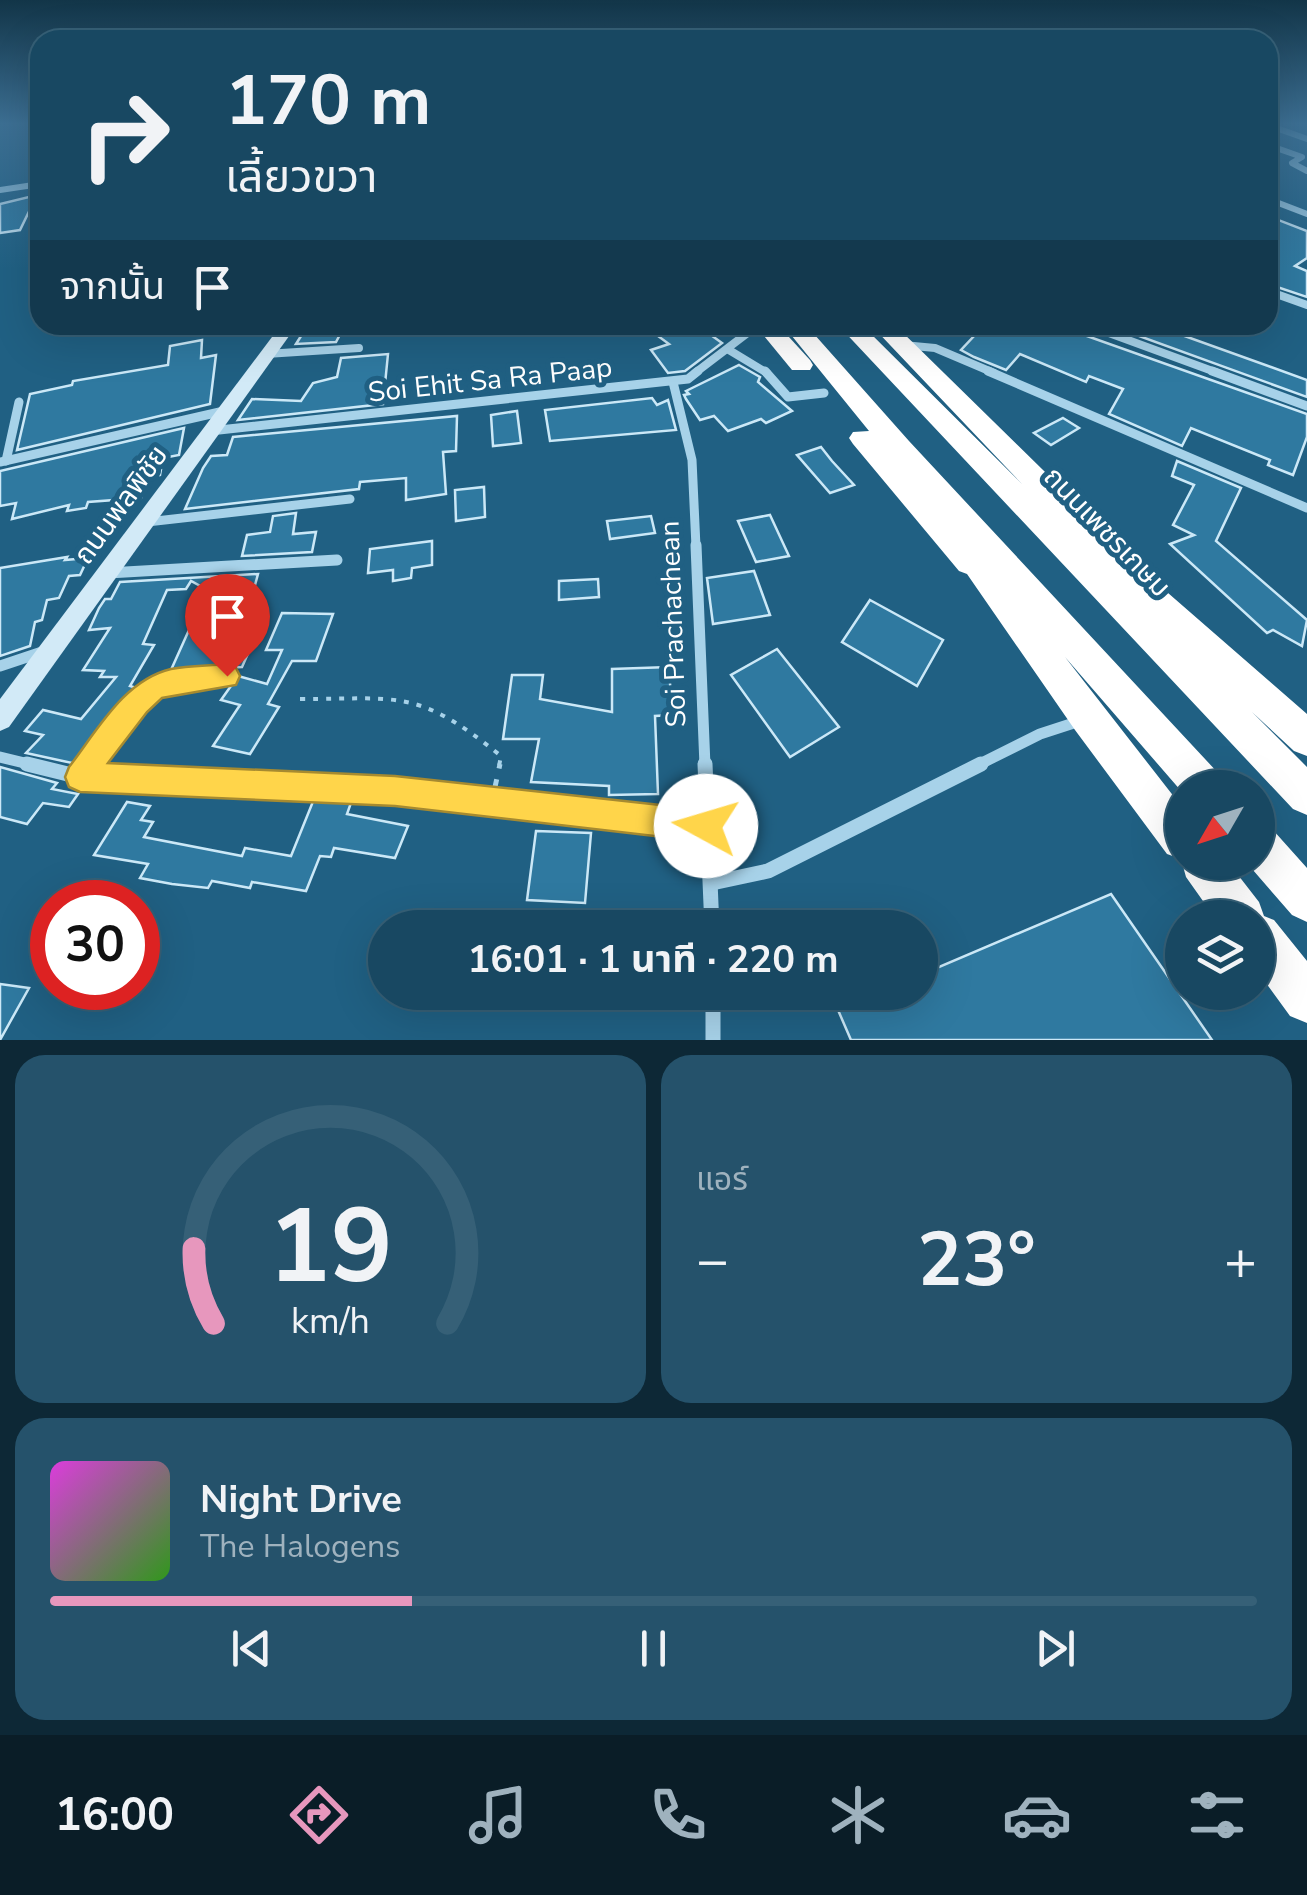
<!DOCTYPE html>
<html lang="th">
<meta charset="utf-8">
<style>
:root{--surface:#184862;--page:#25526b;--text:#f1f3f6;--muted:#9fb2be;--line:#366077;--accent:#e797bd}
body{margin:0;font-family:"Nunito Sans","Noto Sans Thai",sans-serif;background:var(--page);color:var(--text);height:100vh;display:flex;flex-direction:column;font-size:38px;white-space:nowrap}
*{box-sizing:border-box;margin:0}
p{font-size:32px;color:var(--muted)}
.icon{flex:none;width:55px;height:55px;fill:none;stroke:currentColor;stroke-width:2;stroke-linecap:round;stroke-linejoin:round}
.map{position:relative;height:1040px;overflow:hidden}
.panel{display:flex;flex-direction:column;gap:15px;padding:15px;background:#0d2836;flex:1}
.panel>*{flex:none}
.banner{position:absolute;left:30px;top:30px;width:1248px;height:305px;border-radius:30px;box-shadow:0 10px 40px #0002,0 0 0 2px var(--line);background:#184862;color:var(--text);overflow:hidden}
.needle{width:65px;rotate:231deg}
.buttons{position:absolute;left:1165px;top:770px;display:grid;gap:20px}
.buttons a{display:grid;place-items:center;width:110px;height:110px;border-radius:50%;background:var(--surface);box-shadow:0 10px 40px #0002,0 0 0 2px var(--line);font-size:50px}
.speed{position:absolute;left:30px;top:880px;display:flex;gap:20px;font-size:50px;font-weight:700;text-align:center}
.speed>*{display:grid;place-content:center;width:130px;height:130px;border-radius:50%;background:var(--surface);box-shadow:0 10px 40px #0002,0 0 0 2px var(--line);line-height:1}
.speed .limit{border:15px solid #d22;background:#fff;color:#111}
.pin{position:absolute;display:grid;place-items:center;width:85px;height:85px;color:#fff;margin:-102px -42px;border-radius:50% 50% 50% 0;rotate:-45deg;box-shadow:0 0 10px #0007}
.pin .icon{rotate:45deg}
.me{position:absolute;width:110px;margin:-55px;rotate:276deg;stroke-linejoin:round;filter:drop-shadow(0 0 8px #0008)}
.turn{display:flex;align-items:center;gap:35px;height:210px;padding:0 30px;font-size:45px}
.turn .icon{width:130px;height:130px;stroke-width:2.5}
.turn b{display:block;font-size:70px;line-height:85px}
.then{display:flex;align-items:center;height:95px;padding:0 30px;background:#0003;gap:20px;font-size:38px}
.big{font-size:75px;font-weight:700;line-height:1.1}
.panel .widget{flex:1;display:flex;flex-direction:column;justify-content:center;gap:15px;min-width:0;padding:0 35px;border-radius:30px;background:var(--page)}
.panel .dial{align-items:center;gap:0}
.dial svg{height:260px;overflow:visible;fill:none;stroke:var(--line);stroke-width:7;stroke-linecap:round;text-anchor:middle}
.dial text{fill:var(--text);stroke:none}
.song{display:flex;align-items:center;gap:30px}
.cover{width:120px;height:120px;border-radius:15px;background:linear-gradient(135deg,hsl(300 70% 55%),hsl(110 70% 35%))}
.played{height:10px;border-radius:5px;background:linear-gradient(90deg,var(--accent) 30%,var(--line) 30%)}
.keys{display:flex;justify-content:space-around;direction:ltr}
.heat{display:flex;justify-content:space-between;align-items:center;font-size:55px;direction:ltr}
.panel .tiles{flex:1;display:grid;gap:15px;grid-template-columns:1fr 1fr}
.widget:last-child{grid-column:span 2}
.trip{position:absolute;left:368px;top:910px;width:570px;height:100px;border-radius:50px;background:var(--surface);box-shadow:0 10px 40px #0002,0 0 0 2px var(--line);font-weight:700;line-height:100px;text-align:center}
.menu{display:flex;height:160px;justify-content:space-around;align-items:center;background:#0a1d27;color:var(--muted)}
.menu .icon{width:70px;height:70px}
.menu .on{color:var(--accent)}
.menu b{font-size:45px;color:var(--text)}
.map>svg:first-child{display:block}
.building{fill:#2f79a0;stroke:#cbe8f7;stroke-width:2.5}
.lines{fill:none;stroke-linecap:round;stroke-linejoin:round}
.path-far1{stroke:#a7d2e9;stroke-width:4;stroke-dasharray:5 8;stroke-linecap:butt}
.path{stroke:#a7d2e9;stroke-width:5;stroke-dasharray:8 11;stroke-linecap:butt}
.street-far4{stroke:#a7d2e9;stroke-width:6}
.street-far3{stroke:#a7d2e9;stroke-width:8}
.street-far2{stroke:#a7d2e9;stroke-width:9}
.street-far1{stroke:#a7d2e9;stroke-width:11}
.street{stroke:#a7d2e9;stroke-width:15}
.secondary{fill:#d2eaf7;fill-rule:evenodd}
.highway{fill:#fff;fill-rule:evenodd}
.route{fill:#ffd54a;stroke:#a68a30;stroke-width:2.5}
.labels{text-anchor:middle;dominant-baseline:central;stroke-width:10;stroke-linejoin:round;paint-order:stroke}
.street-label{font-size:28px;fill:#fff;stroke:#206083}
</style>
<div class="map">
<svg width="1307" height="1040" viewBox="0 0 1307 1040">
<rect width="100%" height="100%" fill="#206083"/>
<g class="building">
<path d="M 37,195 L 20,230 L 0,233 L 0,204 Z"/>
<path d="M 1268,216 L 1307,231 L 1307,258 L 1295,266 L 1307,271 L 1307,297 L 1268,284 Z"/>
<path d="M 308,325 L 345,325 L 336,342 L 296,344 Z"/>
<path d="M 643,325 L 697,325 L 722,343 L 685,371 L 668,373 L 651,350 L 669,344 Z"/>
<path d="M 951,325 L 1056,325 L 1307,414 L 1307,437 L 1293,475 L 1268,465 L 1270,460 L 1191,428 L 1182,446 L 1109,414 L 1123,389 L 1089,376 L 1086,382 L 1020,354 L 1006,370 L 974,357 L 961,350 L 975,335 Z"/>
<path d="M 1120,325 L 1154,325 L 1307,380 L 1307,397 L 1117,328 Z"/>
<path d="M 202,340 L 201,358 L 216,355 L 210,404 L 17,450 L 30,394 L 72,385 L 73,381 L 168,365 L 170,346 Z"/>
<path d="M 388,354 L 383,404 L 238,420 L 252,399 L 301,401 L 313,383 L 337,377 L 341,358 Z"/>
<path d="M 739,365 L 760,377 L 758,382 L 792,411 L 766,423 L 761,419 L 728,431 L 714,416 L 700,420 L 686,399 L 684,395 L 689,394 L 686,391 Z"/>
<path d="M 652,398 L 657,405 L 668,400 L 676,430 L 550,441 L 545,410 Z"/>
<path d="M 517,411 L 521,443 L 493,446 L 491,415 Z"/>
<path d="M 457,416 L 456,451 L 443,452 L 446,494 L 406,500 L 406,478 L 360,482 L 359,489 L 185,509 L 203,468 L 211,456 L 227,455 L 233,437 Z"/>
<path d="M 1063,418 L 1079,428 L 1051,445 L 1034,433 Z"/>
<path d="M 184,428 L 179,455 L 163,458 L 160,475 L 151,477 L 141,498 L 88,502 L 86,508 L 67,511 L 69,505 L 12,519 L 16,503 L 0,506 L 0,471 Z"/>
<path d="M 821,447 L 832,461 L 854,485 L 830,493 L 797,455 Z"/>
<path d="M 1177,461 L 1241,488 L 1216,541 L 1307,620 L 1302,646 L 1273,630 L 1267,633 L 1170,544 L 1194,535 L 1173,525 L 1194,485 L 1172,476 Z"/>
<path d="M 484,487 L 485,517 L 456,521 L 455,490 Z"/>
<path d="M 296,513 L 293,534 L 316,532 L 312,552 L 242,556 L 247,535 L 270,532 L 273,516 Z"/>
<path d="M 770,515 L 789,556 L 756,562 L 738,521 Z"/>
<path d="M 651,516 L 655,533 L 610,539 L 607,521 Z"/>
<path d="M 432,541 L 432,565 L 412,568 L 411,578 L 393,581 L 393,570 L 368,573 L 370,549 Z"/>
<path d="M 67,557 L 65,560 L 88,558 L 80,575 L 69,576 L 59,598 L 47,600 L 42,620 L 35,622 L 30,646 L 0,656 L 0,568 Z"/>
<path d="M 754,571 L 770,615 L 713,624 L 707,578 Z"/>
<path d="M 258,574 L 240,640 L 254,640 L 242,667 L 171,670 L 189,630 L 203,630 L 216,588 L 204,588 L 191,581 L 186,589 L 167,590 L 143,644 L 154,645 L 130,686 L 140,689 L 110,719 L 85,754 L 72,763 L 26,753 L 43,735 L 25,731 L 43,710 L 81,719 L 116,677 L 100,677 L 104,671 L 83,670 L 110,628 L 89,630 L 99,608 L 105,599 L 111,599 L 120,582 Z"/>
<path d="M 598,579 L 599,597 L 559,600 L 559,581 Z"/>
<path d="M 870,600 L 943,640 L 917,686 L 842,642 Z"/>
<path d="M 282,613 L 333,614 L 316,661 L 292,661 L 268,704 L 279,707 L 250,754 L 213,746 L 240,705 L 221,700 L 238,676 L 267,684 L 282,650 L 266,650 Z"/>
<path d="M 777,649 L 839,727 L 790,757 L 731,675 Z"/>
<path d="M 669,667 L 672,715 L 655,716 L 658,794 L 609,795 L 609,786 L 531,782 L 539,739 L 503,739 L 512,675 L 543,675 L 540,699 L 612,712 L 612,669 Z"/>
<path d="M 0,767 L 57,783 L 52,789 L 78,794 L 69,807 L 43,803 L 27,824 L 0,817 Z"/>
<path d="M 314,799 L 352,800 L 347,814 L 408,826 L 395,858 L 334,848 L 331,857 L 320,856 L 306,891 L 252,882 L 250,888 L 212,881 L 208,888 L 172,884 L 140,878 L 148,864 L 94,855 L 127,802 L 150,806 L 141,820 L 153,822 L 144,837 L 242,856 L 245,848 L 291,856 Z"/>
<path d="M 536,831 L 591,833 L 585,903 L 527,900 Z"/>
<path d="M 1111,894 L 1212,1040 L 851,1040 L 838,1010 L 880,992 L 920,992 L 920,975 Z"/>
<path d="M 0,984 L 29,988 L 0,1040 Z"/>
</g>
<g class="lines">
<path class="path-far1" d="M 300,699 C 400,699 417,688 501,756 L 499,766"/>
<path class="path" d="M 495,787 L 500,764"/>
<g class="street-far4">
<path d="M 1268,125 L 1307,139"/>
<path d="M 1268,145 L 1302,157 L 1292,163 L 1307,171"/>
<path d="M 0,190 L 40,184"/>
<path d="M 1268,199 L 1307,214"/>
</g>
<g class="street-far3">
<path d="M 1268,291 L 1307,305"/>
<path d="M 1087,325 L 1218,373"/>
<path d="M 903,345 L 935,348 L 994,373"/>
<path d="M 729,350 L 767,373"/>
<path d="M 266,354 L 359,348"/>
<path d="M 695,373 L 758,325"/>
</g>
<g class="street-far2">
<path d="M 765,371 L 788,397 L 824,393"/>
<path d="M 988,371 L 1307,508"/>
<path d="M 1212,371 L 1307,406"/>
<path d="M 673,382 L 692,460 L 696,547"/>
<path d="M 210,431 L 688,379 L 698,371"/>
<path d="M 6,461 L 19,402"/>
<path d="M 0,462 L 224,411"/>
<path d="M 147,522 L 350,499"/>
</g>
<g class="street-far1">
<path d="M 696,545 L 705,766"/>
<path d="M 108,573 L 337,560"/>
<path d="M 0,666 L 45,651"/>
<path d="M 0,757 L 37,766"/>
<path d="M 88,766 C 134,699 143,683 227,676"/>
<path d="M 976,766 L 1040,734 L 1083,720"/>
</g>
<g class="street">
<path d="M 27,764 L 80,777 L 395,791 L 707,826"/>
<path d="M 705,764 L 712,928"/>
<path d="M 80,777 L 89,764"/>
<path d="M 712,883 L 768,871 L 981,764"/>
<path d="M 713,992 L 713,1040"/>
</g>
<path class="secondary" d="M 281,325 L 297,325 L 9,727 L 0,731 L 0,699 Z"/>
<g class="highway">
<path d="M 755,325 L 778,325 L 810,360 L 813,365 L 810,370 L 792,370 Z"/>
<path d="M 783,325 L 806,325 L 909,441 L 1219,774 L 1225,788 L 1182,788 L 1182,792 L 1065,657 L 1182,807 L 1182,862 L 1228,862 L 1259,902 L 1264,916 L 1274,920 L 1307,961 L 1307,1023 L 1290,1016 L 1258,972 L 1258,918 L 1215,918 L 1186,877 L 1181,859 L 1167,854 L 1075,730 L 967,574 L 959,571 L 853,444 L 849,438 L 853,432 L 869,431 Z"/>
<path d="M 838,325 L 862,325 L 1022,484 L 871,325 L 895,325 L 1095,521 L 1098,532 L 1307,714 L 1307,756 L 1294,751 L 1252,712 L 1307,767 L 1307,815 L 1293,809 Z"/>
<path d="M 1258,824 L 1273,830 L 1307,868 L 1307,922 L 1292,915 L 1246,862 L 1258,862 Z"/>
</g>
</g>
<linearGradient id="sky" x2="0" y2="1"><stop stop-color="#123548"/><stop offset="0.46" stop-color="#3c6f93"/><stop offset="1" stop-color="#3c6f93" stop-opacity="0"/></linearGradient>
<rect width="1307" height="269" fill="url(#sky)"/>
<path class="route" d="M 227,664 L 236,668 L 240,676 L 236,685 L 162,698 L 147,712 L 108,763 L 395,776 L 706,810 L 718,815 L 722,826 L 718,837 L 706,842 L 395,806 L 80,792 L 69,787 L 65,777 L 69,767 C 97,731 124,680 171,669 C 189,665 209,666 227,664 Z"/>
<g class="labels">
<g class="street-label">
<text transform="translate(490 380) rotate(-6)">Soi Ehit Sa Ra Paap</text>
<text transform="translate(121 505) rotate(-54)">ถนนพลพิชัย</text>
<text transform="translate(1107 532) rotate(46)">ถนนเพชรเกษม</text>
<text transform="translate(673 624) rotate(-92)">Soi Prachachean</text>
</g>
</g>
</svg>
<div class="buttons">
<a><svg class="needle" viewBox="-14 -14 28 28"><path d="M0-13l5 13h-10z" fill="#e53935"/><path d="M0 13l5-13h-10z" fill="#9fb2be"/></svg></a>
<a><svg class="icon" aria-label="layers" viewBox="0 0 24 24"><path d="M12 4l9 5-9 5-9-5zM3 14l9 5 9-5"/></svg></a>
</div>
<div class="speed"><div class="limit">30</div></div>
<div class="pin" style="left:227px;top:676px;background:#d93025"><svg class="icon" aria-label="arrive" viewBox="0 0 24 24"><path d="M6 21V4h12l-3 4 3 4H6"/></svg></div>
<svg class="me" style="left:706px;top:826px" viewBox="-20 -20 40 40"><circle r="19" fill="#fff"/><path d="M0-13L10 11 0 6-10 11z" fill="#ffd54a"/></svg>
<div class="trip">16:01 · 1 นาที · 220 m</div>
<div class="banner">
<div class="turn"><svg class="icon" aria-label="right" viewBox="0 0 24 24"><path d="M7 20v-9h11M14 6l5 5-5 5"/></svg><div><b>170 m</b>เลี้ยวขวา</div></div>
<div class="then">จากนั้น<svg class="icon" aria-label="arrive" viewBox="0 0 24 24"><path d="M6 21V4h12l-3 4 3 4H6"/></svg></div>
</div>
</div>
<section class="panel">
<div class="tiles">
<div class="widget dial"><svg viewBox="0 0 100 80">
<path d="M14 69A42 42 0 1 1 86 69"/>
<path d="M14 69A42 42 0 0 1 8 46" stroke="#e797bd"/>
<text x="50" y="56" font-size="32" font-weight="700">19</text>
<text x="50" y="72" font-size="11">km/h</text>
</svg></div>
<div class="widget"><p>แอร์</p>
<div class="heat"><a>−</a><b class="big">23°</b><a>+</a></div>
</div>
<div class="widget">
<div class="song"><i class="cover"></i><div><b>Night Drive</b><p>The Halogens</p></div></div>
<div class="played"></div>
<div class="keys"><svg class="icon" aria-label="previous" viewBox="0 0 24 24"><path d="M18 5L8 12l10 7zM5 5v14"/></svg><svg class="icon" aria-label="pause" viewBox="0 0 24 24"><path d="M8 5v14M16 5v14"/></svg><svg class="icon" aria-label="next" viewBox="0 0 24 24"><path d="M6 5l10 7-10 7zM19 5v14"/></svg></div>
</div>
</div>
</section>
<nav class="menu">
<b>16:00</b>
<svg class="icon on" aria-label="directions" viewBox="0 0 24 24"><path d="M12 3l9 9-9 9-9-9zM9 14v-3h6M13 9l2 2-2 2"/></svg>
<svg class="icon" aria-label="music" viewBox="0 0 24 24"><path d="M9 18V5l10-2v13"/><circle cx="6" cy="18" r="3"/><circle cx="16" cy="16" r="3"/></svg>
<svg class="icon" aria-label="phone" viewBox="0 0 24 24"><path d="M5 4h4l2 5-3 2q2 4 5 5l2-3 5 2v4C11 20 4 13 5 4z"/></svg>
<svg class="icon" aria-label="climate" viewBox="0 0 24 24"><path d="M12 3v18M4 7l16 10M4 17L20 7"/></svg>
<svg class="icon" aria-label="car" viewBox="0 0 24 24"><path d="M5 17H2v-5l4-1 3-4h7l3 4 3 1v5h-3M9 17h6M6 11h13"/><circle cx="7" cy="17" r="2"/><circle cx="17" cy="17" r="2"/></svg>
<svg class="icon" aria-label="filters" viewBox="0 0 24 24"><path d="M4 7h16M4 17h16"/><circle cx="9" cy="7" r="2"/><circle cx="15" cy="17" r="2"/></svg>
</nav>
